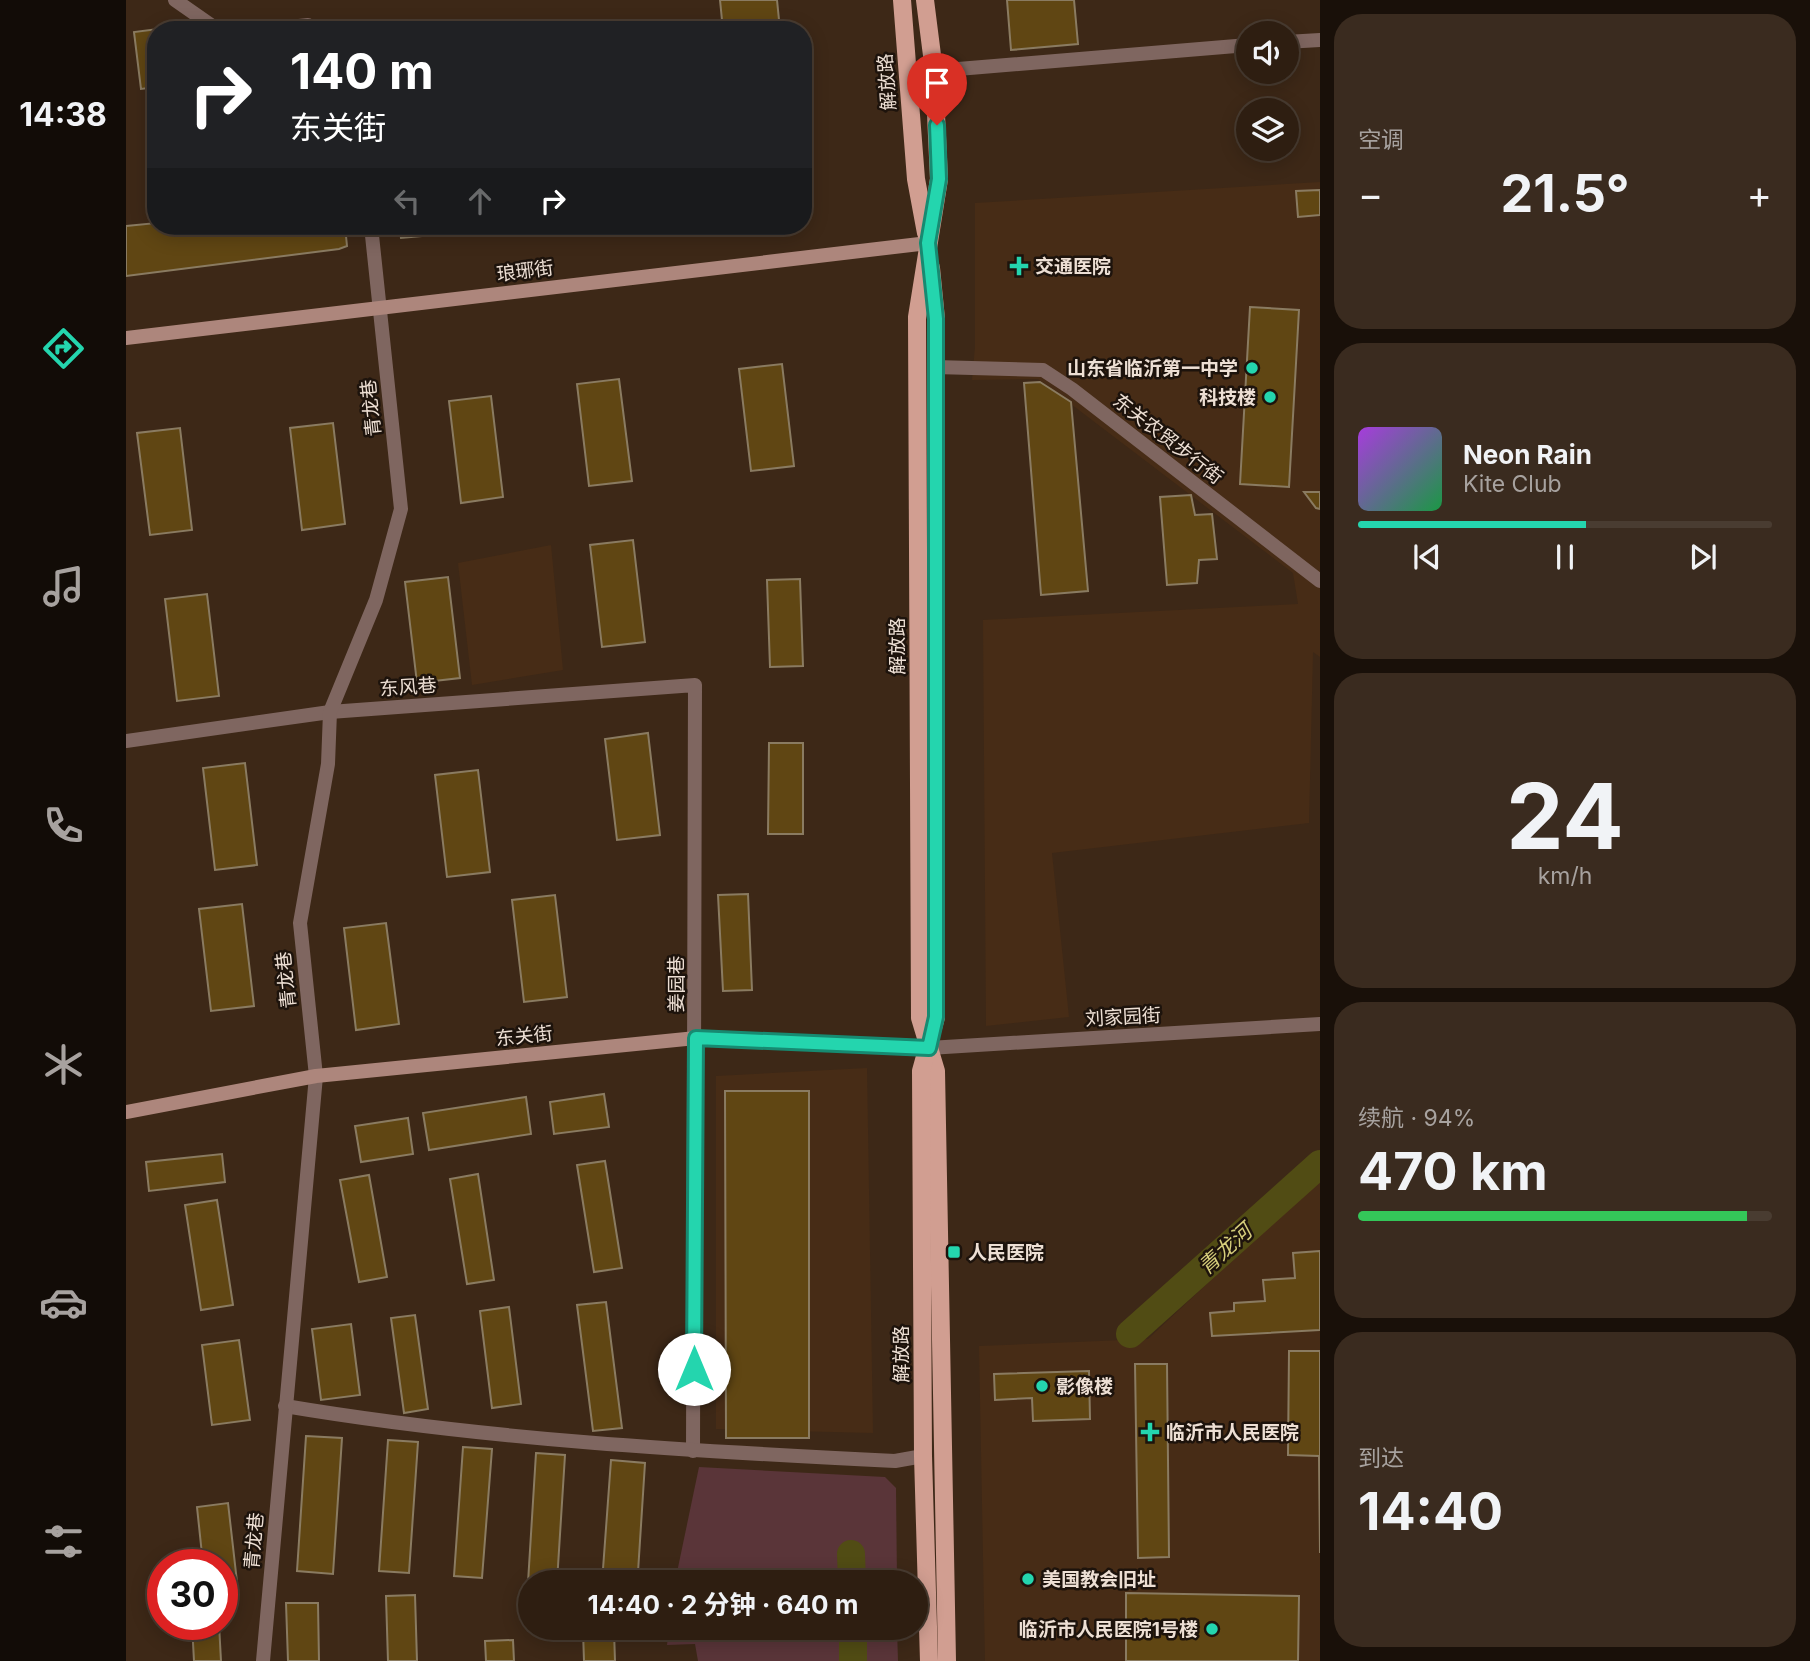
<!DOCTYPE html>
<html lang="zh">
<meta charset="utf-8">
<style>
:root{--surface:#2e1e11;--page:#3a2b1f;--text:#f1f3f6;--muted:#a7a29f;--line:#493c31;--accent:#24d5ae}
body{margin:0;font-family:Inter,"Noto Sans SC",sans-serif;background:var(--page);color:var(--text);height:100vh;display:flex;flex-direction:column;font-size:26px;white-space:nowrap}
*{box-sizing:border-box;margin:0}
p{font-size:23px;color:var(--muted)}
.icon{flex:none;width:38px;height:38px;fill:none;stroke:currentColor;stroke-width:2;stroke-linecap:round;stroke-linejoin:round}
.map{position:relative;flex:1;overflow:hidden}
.details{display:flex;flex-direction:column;gap:14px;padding:14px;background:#191009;width:490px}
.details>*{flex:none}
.hud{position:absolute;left:21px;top:21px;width:665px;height:214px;border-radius:28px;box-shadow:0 4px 18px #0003,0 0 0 2px var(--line);background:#202124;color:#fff;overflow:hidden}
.buttons{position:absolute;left:1110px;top:21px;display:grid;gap:14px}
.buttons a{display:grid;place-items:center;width:63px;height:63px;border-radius:50%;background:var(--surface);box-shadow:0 4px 18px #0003,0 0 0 2px var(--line);font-size:35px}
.speed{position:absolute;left:21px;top:1549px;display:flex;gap:14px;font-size:35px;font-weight:700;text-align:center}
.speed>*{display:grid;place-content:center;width:91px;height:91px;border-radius:50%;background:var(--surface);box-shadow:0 4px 18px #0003,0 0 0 2px var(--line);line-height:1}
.speed .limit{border:10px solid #d22;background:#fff;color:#111}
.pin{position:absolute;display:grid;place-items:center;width:60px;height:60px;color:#fff;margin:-72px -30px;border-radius:50% 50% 50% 0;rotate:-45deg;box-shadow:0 0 7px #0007}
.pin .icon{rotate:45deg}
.me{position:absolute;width:77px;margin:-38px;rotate:0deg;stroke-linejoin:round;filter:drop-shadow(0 0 5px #0008)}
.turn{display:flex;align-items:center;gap:24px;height:147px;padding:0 28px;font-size:32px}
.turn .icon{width:91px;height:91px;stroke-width:2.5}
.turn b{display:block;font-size:49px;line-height:60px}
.lanes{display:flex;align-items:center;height:66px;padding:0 28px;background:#0003;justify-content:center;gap:35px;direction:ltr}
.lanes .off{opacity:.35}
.big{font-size:52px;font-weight:700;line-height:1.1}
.details .widget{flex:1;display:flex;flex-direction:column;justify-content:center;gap:10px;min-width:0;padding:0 24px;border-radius:28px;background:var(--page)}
.details .dial{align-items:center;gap:0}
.dial b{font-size:91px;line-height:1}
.song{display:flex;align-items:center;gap:21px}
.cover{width:84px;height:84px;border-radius:10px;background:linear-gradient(135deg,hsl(280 70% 55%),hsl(140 70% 35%))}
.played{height:7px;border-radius:4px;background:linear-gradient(90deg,var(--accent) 55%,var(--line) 55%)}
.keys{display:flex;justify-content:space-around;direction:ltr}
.heat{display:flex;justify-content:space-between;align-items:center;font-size:38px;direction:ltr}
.charge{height:10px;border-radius:5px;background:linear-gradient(90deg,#34c759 94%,var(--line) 0)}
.trip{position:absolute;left:392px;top:1570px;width:410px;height:70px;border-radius:35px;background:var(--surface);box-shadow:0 4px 18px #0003,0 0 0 2px var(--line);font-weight:700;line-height:70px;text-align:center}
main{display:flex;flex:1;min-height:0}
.menu{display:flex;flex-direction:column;width:126px;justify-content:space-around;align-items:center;background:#120c07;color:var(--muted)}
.menu .icon{width:49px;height:49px}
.menu .selected{color:var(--accent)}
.menu b{font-size:32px;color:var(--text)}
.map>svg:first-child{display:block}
.built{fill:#472c16}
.green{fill:#5a3539}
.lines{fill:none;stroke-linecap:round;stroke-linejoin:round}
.river{stroke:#514c14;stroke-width:28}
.building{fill:#604613;stroke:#8a7b61;stroke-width:2}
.street{stroke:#7f6660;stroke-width:14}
.secondary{stroke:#ad867c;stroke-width:14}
.primary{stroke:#d19e91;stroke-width:18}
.route-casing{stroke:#178a71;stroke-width:18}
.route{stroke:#24d5ae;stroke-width:12}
.poi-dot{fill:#24d5ae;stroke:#1d130c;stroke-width:2.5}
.labels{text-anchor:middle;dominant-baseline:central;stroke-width:5;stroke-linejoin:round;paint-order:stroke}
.street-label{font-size:19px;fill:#eddfd4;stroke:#1d130c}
.poi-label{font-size:19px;font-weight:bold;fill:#eddfd4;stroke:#1d130c;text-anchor:start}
.water-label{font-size:21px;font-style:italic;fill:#d5cd7b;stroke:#1d130c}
</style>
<main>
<nav class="menu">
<b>14:38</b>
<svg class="icon selected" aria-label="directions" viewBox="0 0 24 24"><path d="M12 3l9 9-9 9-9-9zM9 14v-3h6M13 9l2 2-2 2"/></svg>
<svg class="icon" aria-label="music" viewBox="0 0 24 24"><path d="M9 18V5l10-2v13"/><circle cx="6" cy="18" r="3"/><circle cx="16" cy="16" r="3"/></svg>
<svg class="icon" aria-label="phone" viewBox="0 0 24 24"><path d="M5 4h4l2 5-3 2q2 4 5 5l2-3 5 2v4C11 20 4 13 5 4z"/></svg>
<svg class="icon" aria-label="climate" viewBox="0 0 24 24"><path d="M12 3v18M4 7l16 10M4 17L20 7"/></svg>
<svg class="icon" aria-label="car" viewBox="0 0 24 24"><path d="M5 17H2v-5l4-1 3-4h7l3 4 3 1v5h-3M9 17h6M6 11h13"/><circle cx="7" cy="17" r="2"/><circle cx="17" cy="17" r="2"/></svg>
<svg class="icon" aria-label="filters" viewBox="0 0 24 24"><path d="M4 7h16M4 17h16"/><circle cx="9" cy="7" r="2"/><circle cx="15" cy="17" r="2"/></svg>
</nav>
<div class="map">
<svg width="1194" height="1661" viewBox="0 0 1194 1661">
<rect width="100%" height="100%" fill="#3d2817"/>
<g class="built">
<path d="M 1194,182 L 1194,657 L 1187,652 L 1183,823 L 926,853 L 943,1017 L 860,1026 L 857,620 L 1172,604 L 1167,573 L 912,379 L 846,380 L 849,347 L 849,203 Z"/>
<path d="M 425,545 L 437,670 L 346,685 L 332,563 Z"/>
<path d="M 741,1068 L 747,1433 L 590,1429 L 590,1076 Z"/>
<path d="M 1194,1178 L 1194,1661 L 859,1661 L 853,1346 L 1022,1339 Z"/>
</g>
<g class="green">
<path d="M 573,1467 L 759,1477 L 770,1488 L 771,1582 L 549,1582 Z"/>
<path d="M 543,1628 L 771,1628 L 772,1661 L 572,1661 L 569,1644 L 541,1645 Z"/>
</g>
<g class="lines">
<g class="river">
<path d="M 1004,1334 L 1194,1164"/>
<path d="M 725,1554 L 726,1582"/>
<path d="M 727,1628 L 727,1661"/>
</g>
</g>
<g class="building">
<path d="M 594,0 L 651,0 L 654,30 L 597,30 Z"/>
<path d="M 881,0 L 948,0 L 952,44 L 885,50 Z"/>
<path d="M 48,27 L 30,30 L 30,87 L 15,89 L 8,32 Z"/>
<path d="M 24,103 L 30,103 L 30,165 Z"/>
<path d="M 1194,190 L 1194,215 L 1172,217 L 1170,191 Z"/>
<path d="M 30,223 L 30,226 L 219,226 L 221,246 L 213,249 L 0,276 L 0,226 Z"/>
<path d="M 273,226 L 405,226 L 275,238 Z"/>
<path d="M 1124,307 L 1173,310 L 1163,487 L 1114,484 Z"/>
<path d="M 656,364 L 668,466 L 625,471 L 613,369 Z"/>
<path d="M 493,379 L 506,481 L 463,486 L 451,384 Z"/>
<path d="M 914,382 L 945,402 L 962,591 L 915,595 L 898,383 Z"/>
<path d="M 365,396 L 377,497 L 335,503 L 323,401 Z"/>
<path d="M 207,423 L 219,524 L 176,530 L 164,428 Z"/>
<path d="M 54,428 L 66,530 L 24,535 L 11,433 Z"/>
<path d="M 1178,492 L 1194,492 L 1194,509 L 1190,508 Z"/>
<path d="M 1065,495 L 1069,515 L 1086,514 L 1091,559 L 1073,560 L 1071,583 L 1041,585 L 1034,497 Z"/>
<path d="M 507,540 L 519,642 L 476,647 L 464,545 Z"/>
<path d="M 322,577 L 334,678 L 291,683 L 279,582 Z"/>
<path d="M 674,579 L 677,666 L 644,667 L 641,580 Z"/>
<path d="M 81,594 L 93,696 L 51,701 L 39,599 Z"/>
<path d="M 522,733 L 534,835 L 491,840 L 479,739 Z"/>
<path d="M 643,743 L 677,743 L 677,834 L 642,834 Z"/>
<path d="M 119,763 L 131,865 L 89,870 L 77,768 Z"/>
<path d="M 352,770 L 364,872 L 321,877 L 309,775 Z"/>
<path d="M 622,894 L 626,990 L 597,991 L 592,895 Z"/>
<path d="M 429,895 L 441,997 L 398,1002 L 386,900 Z"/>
<path d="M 116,904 L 128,1006 L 85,1011 L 73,909 Z"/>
<path d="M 260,923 L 273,1024 L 230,1030 L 218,928 Z"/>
<path d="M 599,1091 L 683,1091 L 683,1438 L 600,1438 Z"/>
<path d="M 478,1094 L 483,1127 L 428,1134 L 424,1102 Z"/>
<path d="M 400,1097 L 405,1134 L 303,1150 L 297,1113 Z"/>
<path d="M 282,1118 L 287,1154 L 235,1162 L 229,1126 Z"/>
<path d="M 96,1154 L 99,1182 L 23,1191 L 20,1162 Z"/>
<path d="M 479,1161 L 496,1268 L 468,1272 L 451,1165 Z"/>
<path d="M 352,1174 L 368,1280 L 341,1284 L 324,1179 Z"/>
<path d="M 243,1175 L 261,1277 L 233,1282 L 214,1180 Z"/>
<path d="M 91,1200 L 107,1305 L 75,1310 L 59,1205 Z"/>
<path d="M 1194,1251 L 1194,1330 L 1086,1336 L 1084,1313 L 1108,1311 L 1108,1303 L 1139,1301 L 1137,1280 L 1169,1278 L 1167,1253 Z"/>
<path d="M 480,1302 L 496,1428 L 467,1431 L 451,1305 Z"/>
<path d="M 383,1307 L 395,1404 L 366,1408 L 354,1311 Z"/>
<path d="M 289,1315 L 302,1409 L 278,1413 L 265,1318 Z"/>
<path d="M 225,1324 L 234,1395 L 195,1400 L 186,1329 Z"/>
<path d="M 113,1340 L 124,1420 L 86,1425 L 76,1345 Z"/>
<path d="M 1163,1351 L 1194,1351 L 1194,1553 L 1193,1456 L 1162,1455 Z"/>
<path d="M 1009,1364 L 1041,1364 L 1043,1557 L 1012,1558 Z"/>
<path d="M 963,1371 L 964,1419 L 907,1421 L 906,1398 L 869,1400 L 868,1374 Z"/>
<path d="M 180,1436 L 216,1438 L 207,1574 L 171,1571 Z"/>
<path d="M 262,1440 L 292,1442 L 283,1573 L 253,1571 Z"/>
<path d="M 337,1447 L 366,1449 L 356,1578 L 328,1576 Z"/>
<path d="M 410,1453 L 439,1455 L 431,1582 L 404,1582 L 404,1616 L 400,1615 Z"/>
<path d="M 485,1460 L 519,1463 L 512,1572 L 477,1569 Z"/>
<path d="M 102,1503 L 111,1582 L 96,1584 L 96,1564 L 77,1564 L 71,1507 Z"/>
<path d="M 1000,1593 L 1173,1596 L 1172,1661 L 1000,1661 Z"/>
<path d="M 289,1595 L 291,1661 L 262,1661 L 260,1596 Z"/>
<path d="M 160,1603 L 192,1603 L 193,1661 L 162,1661 Z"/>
<path d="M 66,1624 L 93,1624 L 95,1661 L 68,1661 Z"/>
<path d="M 457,1631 L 488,1631 L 489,1661 L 458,1661 Z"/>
<path d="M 387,1640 L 388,1661 L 360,1661 L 359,1641 Z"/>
</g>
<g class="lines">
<g class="street">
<path d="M 49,0 L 92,30"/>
<path d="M 136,30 L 182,25 L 187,30"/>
<path d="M 1160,42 L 1194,40"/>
<path d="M 808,71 L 1122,45"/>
<path d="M 809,367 L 917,370 L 946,389 L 1194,581"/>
<path d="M 0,741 L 204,712 L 569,685 L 567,1451"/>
<path d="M 803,1048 L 1194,1024"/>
<path d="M 159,1406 C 361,1440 565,1451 769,1461 L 797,1456"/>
<path d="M 137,1661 L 190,1076 L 174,923 L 202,764 L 204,712 L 250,600 L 275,509 L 245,226"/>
</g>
<g class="secondary">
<path d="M 0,338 L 802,243"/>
<path d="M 0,1112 L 190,1076 L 570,1038 L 803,1048"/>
</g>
<g class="primary">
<path d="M 776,0 L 790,179 L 800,233"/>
<path d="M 799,0 L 808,71 L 813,179 L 791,317 L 794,1018 L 810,1071 L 821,1661"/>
<path d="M 803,1661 L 797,1456 L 795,1071 L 810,1017 L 810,319 L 805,268"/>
</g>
</g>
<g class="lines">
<defs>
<path id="route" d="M 568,1369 L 570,1038 L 803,1048 L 810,1017 L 810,319 L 802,243 L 813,179 L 811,125"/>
</defs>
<use href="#route" class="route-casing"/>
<use href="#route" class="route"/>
</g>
<g class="poi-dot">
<path d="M889.5 255.5h7v7h7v7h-7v7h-7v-7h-7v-7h7z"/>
<circle cx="1126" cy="368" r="7"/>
<circle cx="1144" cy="397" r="7"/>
<rect x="821" y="1245" width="14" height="14" rx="3.5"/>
<circle cx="916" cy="1386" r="7"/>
<path d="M1020.5 1421.5h7v7h7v7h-7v7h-7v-7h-7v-7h7z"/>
<circle cx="902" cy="1579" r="7"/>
<circle cx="1086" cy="1629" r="7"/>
</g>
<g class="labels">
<g class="street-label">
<text transform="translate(761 82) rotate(-94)">解放路</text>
<text transform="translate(399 271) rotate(-7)">琅琊街</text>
<text transform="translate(245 408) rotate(-96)">青龙巷</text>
<text transform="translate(1042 439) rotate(38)">东关农贸步行街</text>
<text transform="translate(771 646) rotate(-90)">解放路</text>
<text transform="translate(282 687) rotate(-4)">东风巷</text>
<text transform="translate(160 980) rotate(-96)">青龙巷</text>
<text transform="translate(550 984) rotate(-90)">姜园巷</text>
<text transform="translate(997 1017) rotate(-3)">刘家园街</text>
<text transform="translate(398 1036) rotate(-6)">东关街</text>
<text transform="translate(775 1354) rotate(-90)">解放路</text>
<text transform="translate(128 1541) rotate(-85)">青龙巷</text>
</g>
<g class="poi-label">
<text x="909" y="266">交通医院</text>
<text x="1112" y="368" text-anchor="end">山东省临沂第一中学</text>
<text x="1130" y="397" text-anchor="end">科技楼</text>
<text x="842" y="1252">人民医院</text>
<text x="930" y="1386">影像楼</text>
<text x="1040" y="1432">临沂市人民医院</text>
<text x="916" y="1579">美国教会旧址</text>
<text x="1072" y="1629" text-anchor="end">临沂市人民医院1号楼</text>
</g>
<g class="water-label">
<text transform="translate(1099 1249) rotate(-42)">青龙河</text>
</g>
</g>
</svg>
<div class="buttons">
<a><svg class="icon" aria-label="sound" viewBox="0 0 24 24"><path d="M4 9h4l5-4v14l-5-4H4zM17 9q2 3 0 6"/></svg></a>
<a><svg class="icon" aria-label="layers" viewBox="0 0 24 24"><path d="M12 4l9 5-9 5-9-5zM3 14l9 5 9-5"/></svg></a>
</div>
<div class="speed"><div class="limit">30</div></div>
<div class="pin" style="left:811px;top:125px;background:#d93025"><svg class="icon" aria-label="arrive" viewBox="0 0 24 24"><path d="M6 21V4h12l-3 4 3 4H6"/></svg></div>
<svg class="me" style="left:568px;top:1369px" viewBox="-20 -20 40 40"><circle r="19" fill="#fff"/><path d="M0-13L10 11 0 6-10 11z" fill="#24d5ae"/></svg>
<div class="trip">14:40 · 2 分钟 · 640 m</div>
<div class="hud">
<div class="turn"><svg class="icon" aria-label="right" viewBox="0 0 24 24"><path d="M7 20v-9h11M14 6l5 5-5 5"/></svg><div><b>140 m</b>东关街</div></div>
<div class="lanes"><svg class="icon off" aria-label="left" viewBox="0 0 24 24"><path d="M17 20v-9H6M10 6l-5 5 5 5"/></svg><svg class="icon off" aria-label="ahead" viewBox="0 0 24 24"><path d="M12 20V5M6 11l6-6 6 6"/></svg><svg class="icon" aria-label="right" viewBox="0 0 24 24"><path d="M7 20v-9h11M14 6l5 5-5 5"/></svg></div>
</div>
</div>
<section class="details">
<div class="widget"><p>空调</p>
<div class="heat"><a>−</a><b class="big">21.5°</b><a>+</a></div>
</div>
<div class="widget">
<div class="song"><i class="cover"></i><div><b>Neon Rain</b><p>Kite Club</p></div></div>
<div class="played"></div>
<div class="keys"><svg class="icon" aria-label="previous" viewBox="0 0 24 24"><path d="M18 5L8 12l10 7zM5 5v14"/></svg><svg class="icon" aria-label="pause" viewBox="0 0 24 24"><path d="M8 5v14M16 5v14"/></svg><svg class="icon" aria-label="next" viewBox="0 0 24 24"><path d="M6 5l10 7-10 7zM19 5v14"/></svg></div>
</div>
<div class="widget dial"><b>24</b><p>km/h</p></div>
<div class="widget"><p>续航 · 94%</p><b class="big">470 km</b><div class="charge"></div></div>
<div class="widget"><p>到达</p><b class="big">14:40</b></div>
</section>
</main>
